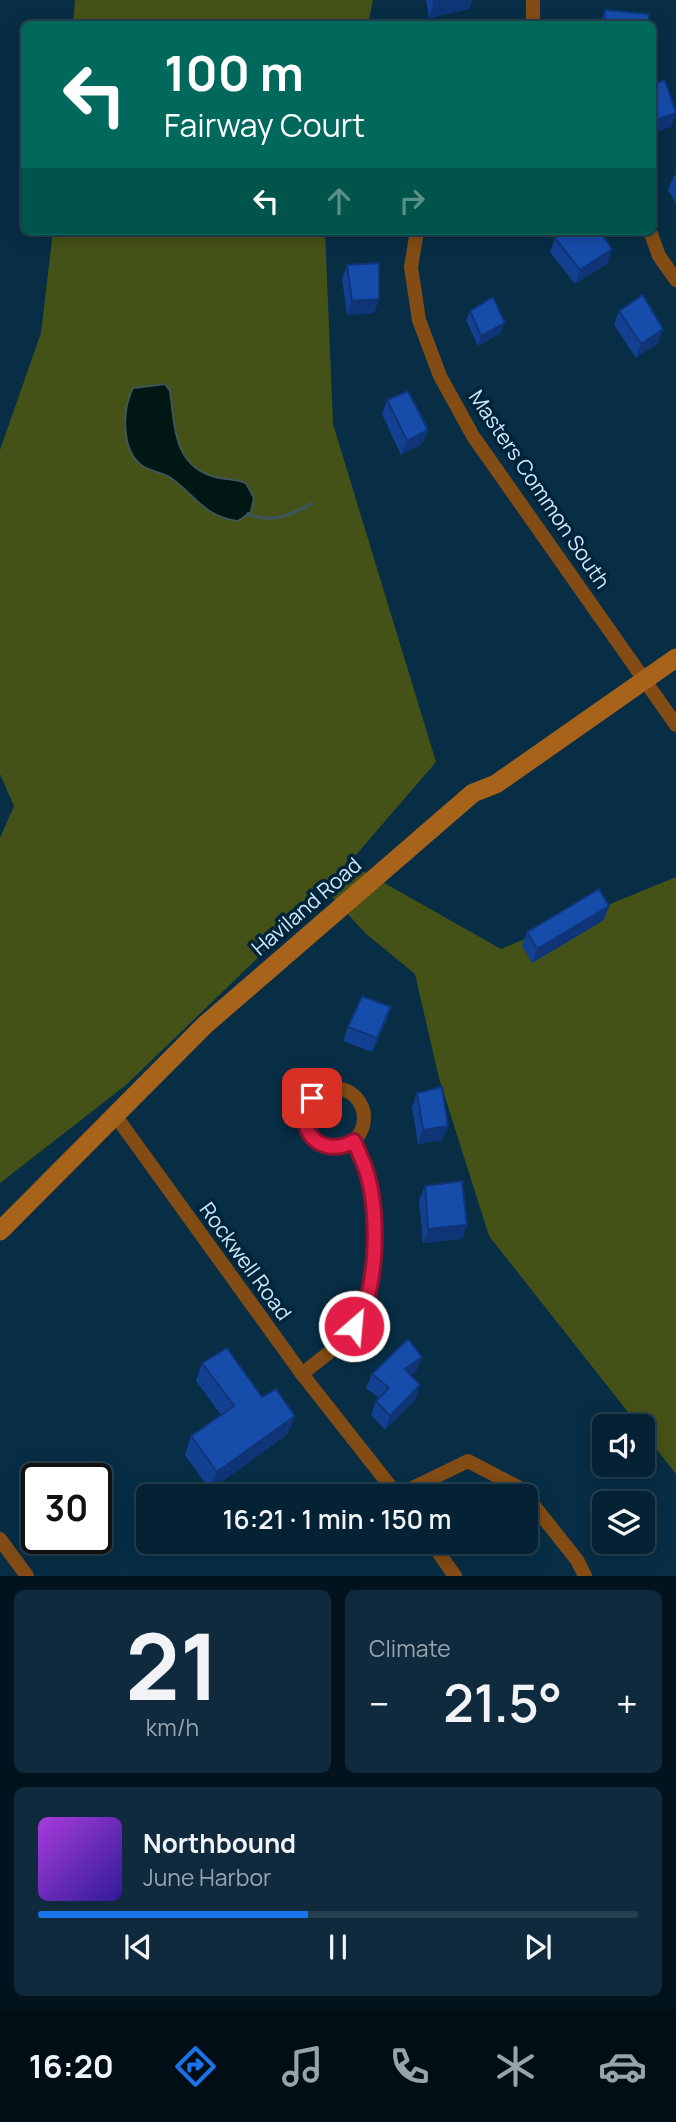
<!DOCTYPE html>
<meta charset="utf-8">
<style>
:root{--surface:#052234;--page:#0e2a3c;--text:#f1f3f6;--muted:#97a4ac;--line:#263f4f;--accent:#1a73e8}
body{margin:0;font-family:Manrope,sans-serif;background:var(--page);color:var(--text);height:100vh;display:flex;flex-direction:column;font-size:26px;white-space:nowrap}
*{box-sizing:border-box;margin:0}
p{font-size:23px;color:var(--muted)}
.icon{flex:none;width:38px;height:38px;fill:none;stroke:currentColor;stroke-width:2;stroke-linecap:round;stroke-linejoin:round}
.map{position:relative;height:1576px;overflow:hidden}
.details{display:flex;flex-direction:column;gap:14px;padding:14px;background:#03131d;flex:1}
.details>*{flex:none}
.hud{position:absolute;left:21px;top:21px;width:635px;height:214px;border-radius:10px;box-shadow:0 4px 18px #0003,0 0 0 2px var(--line);background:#00695c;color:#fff;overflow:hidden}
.tools{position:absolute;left:592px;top:1414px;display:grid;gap:14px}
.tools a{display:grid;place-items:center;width:63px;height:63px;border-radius:10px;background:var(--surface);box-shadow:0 4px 18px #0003,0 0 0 2px var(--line);font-size:35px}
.speed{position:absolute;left:21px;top:1463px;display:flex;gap:14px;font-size:35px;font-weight:700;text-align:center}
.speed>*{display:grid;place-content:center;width:91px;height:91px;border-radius:50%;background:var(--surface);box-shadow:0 4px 18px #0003,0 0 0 2px var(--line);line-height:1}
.speed .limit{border:4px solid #111;border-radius:10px;background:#fff;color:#111}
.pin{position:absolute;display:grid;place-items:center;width:60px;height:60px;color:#fff;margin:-30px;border-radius:14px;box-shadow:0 4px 10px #0006}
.me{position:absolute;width:77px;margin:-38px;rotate:27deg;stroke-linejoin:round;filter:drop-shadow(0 0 5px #0008)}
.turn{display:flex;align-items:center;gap:24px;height:147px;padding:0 28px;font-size:32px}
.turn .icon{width:91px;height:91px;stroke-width:2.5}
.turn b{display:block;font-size:49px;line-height:60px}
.lanes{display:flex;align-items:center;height:66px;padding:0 28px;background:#0003;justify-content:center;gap:35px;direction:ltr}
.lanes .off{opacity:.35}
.big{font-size:52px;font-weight:600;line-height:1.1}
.details .widget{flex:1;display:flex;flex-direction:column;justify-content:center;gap:10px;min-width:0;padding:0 24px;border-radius:10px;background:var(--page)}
.details .dial{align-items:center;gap:0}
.dial b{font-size:91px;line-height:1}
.song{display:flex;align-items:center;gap:21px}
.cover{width:84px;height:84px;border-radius:10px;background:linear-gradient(135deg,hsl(280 70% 55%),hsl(250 70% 35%))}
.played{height:7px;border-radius:4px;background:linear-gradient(90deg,var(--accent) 45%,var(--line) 45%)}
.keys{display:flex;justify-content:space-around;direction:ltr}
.heat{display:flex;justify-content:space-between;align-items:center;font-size:38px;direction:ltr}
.details .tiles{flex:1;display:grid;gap:14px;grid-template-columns:1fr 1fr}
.widget:last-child{grid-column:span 2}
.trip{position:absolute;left:136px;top:1484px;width:402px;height:70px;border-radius:10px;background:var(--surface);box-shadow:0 4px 18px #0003,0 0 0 2px var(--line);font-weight:600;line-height:70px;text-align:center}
.tabs{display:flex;height:112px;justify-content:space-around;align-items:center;background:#020e15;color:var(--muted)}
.tabs .icon{width:49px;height:49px}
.tabs .on{color:var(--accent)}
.tabs b{font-size:32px;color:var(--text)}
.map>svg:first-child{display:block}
.green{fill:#455217}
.water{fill:#011714;stroke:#3f5659;stroke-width:2}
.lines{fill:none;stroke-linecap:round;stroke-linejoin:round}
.stream{stroke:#3f5659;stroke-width:3.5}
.street{stroke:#834c14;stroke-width:14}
.secondary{stroke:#a8631b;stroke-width:19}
.wall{fill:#134192}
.shaded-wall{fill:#0f3577}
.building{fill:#164caa;stroke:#0f3577;stroke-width:2}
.route-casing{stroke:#92132f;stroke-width:18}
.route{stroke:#e11d48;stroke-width:12}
.labels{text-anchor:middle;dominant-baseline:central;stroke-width:7;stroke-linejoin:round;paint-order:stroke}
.street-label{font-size:21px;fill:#cfe8fb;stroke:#00243a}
</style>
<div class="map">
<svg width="676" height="1576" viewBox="0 0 676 1576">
<rect width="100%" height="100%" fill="#072e45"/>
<g class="green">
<path d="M 75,0 L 373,0 L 368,24 L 73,24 Z"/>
<path d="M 53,231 L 325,231 L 333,424 L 436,762 L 349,863 L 501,949 L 676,877 L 676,1474 L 642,1431 L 642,1426 L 639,1426 L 489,1236 L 439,1078 L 415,974 L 365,933 L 327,891 L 126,1085 L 0,1183 L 0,838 L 14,806 L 0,774 L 0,450 L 41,333 Z"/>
</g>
<path class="water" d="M 165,384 L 170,391 C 175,425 173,466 215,477 C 226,480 233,478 246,483 L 254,498 L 251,512 L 238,521 C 203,516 197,497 171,478 C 162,472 150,472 141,465 C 121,449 122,409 133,388 Z"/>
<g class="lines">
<path class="stream" d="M 248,514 C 270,524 291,515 311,504"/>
<g class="street">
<path d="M 533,0 L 533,24"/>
<path d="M 417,231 L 411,267 L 419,320 L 440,376 L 473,436 L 676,725"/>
<path d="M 650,231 L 659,256 L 676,280"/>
<circle cx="334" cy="1118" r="30"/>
<path d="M 115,1115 L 302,1374 L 398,1496"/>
<path d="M 302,1374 C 324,1356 350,1339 363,1314 C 378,1288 377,1205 368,1176 C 364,1164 358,1153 354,1141"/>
<path d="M 398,1495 L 468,1461 L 518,1487 L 526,1496"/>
<path d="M 527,1497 L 577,1560 L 585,1576"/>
<path d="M 0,1539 L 27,1576"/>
<path d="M 431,1542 L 455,1576"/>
</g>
<path class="secondary" d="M 0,1231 L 205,1025 L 473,793 L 496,784 L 676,658"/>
</g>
<g class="wall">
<path d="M 426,0 L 472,0 L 469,9 L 429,18 Z"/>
<path d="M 605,10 L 648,24 L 600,24 Z"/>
<path d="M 676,174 L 676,204 L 668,190 L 674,176 Z"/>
<path d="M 555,238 L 607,264 L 575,284 L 550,252 Z"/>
<path d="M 347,265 L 379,299 L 374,313 L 347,315 L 342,279 Z"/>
<path d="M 470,311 L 501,333 L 478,346 L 466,320 Z"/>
<path d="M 619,311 L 663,329 L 658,343 L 636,358 L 614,325 Z"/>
<path d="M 387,400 L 428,430 L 422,444 L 401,455 L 382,414 Z"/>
<path d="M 604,920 L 532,963 L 522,946 L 527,932 Z"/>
<path d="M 391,1007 L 386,1022 L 372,1052 L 343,1041 L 348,1027 Z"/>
<path d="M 417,1093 L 443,1140 L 418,1144 L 412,1107 Z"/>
<path d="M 425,1186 L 467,1225 L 462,1239 L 423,1243 L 419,1200 Z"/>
<path d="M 422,1357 L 416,1371 L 411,1375 L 420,1385 L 415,1400 L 385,1430 L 371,1415 L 376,1401 L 379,1398 L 366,1388 L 372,1374 Z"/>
<path d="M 202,1363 L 288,1434 L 210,1490 L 185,1455 L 191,1436 L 221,1415 L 196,1381 Z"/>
</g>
<g class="shaded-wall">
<path d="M 449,0 L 472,0 L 469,9 L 429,18 L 434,3 Z"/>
<path d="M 676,113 L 671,127 L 653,133 L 653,121 Z"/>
<path d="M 612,249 L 607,264 L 575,284 L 580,270 Z"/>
<path d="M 379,299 L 374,313 L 347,315 L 352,301 Z"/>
<path d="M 505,323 L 501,333 L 478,346 L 481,336 Z"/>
<path d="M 663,329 L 658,343 L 636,358 L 641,344 Z"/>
<path d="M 428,430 L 422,444 L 401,455 L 407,441 Z"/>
<path d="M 609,906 L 604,920 L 532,963 L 537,949 Z"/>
<path d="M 391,1007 L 386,1022 L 372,1052 L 377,1038 Z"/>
<path d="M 448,1126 L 443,1140 L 418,1144 L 423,1130 Z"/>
<path d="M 467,1225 L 462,1239 L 423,1243 L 428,1229 Z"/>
<path d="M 422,1357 L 416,1371 L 400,1383 L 405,1369 Z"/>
<path d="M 420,1385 L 415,1400 L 385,1430 L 390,1416 Z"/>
<path d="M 295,1416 L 288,1434 L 210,1490 L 217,1472 Z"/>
</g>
<g class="building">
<path d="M 433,0 L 449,0 L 434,3 Z"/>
<path d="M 605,10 L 649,14 L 648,24 L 604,24 Z"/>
<path d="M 665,80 L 676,113 L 653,121 L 653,84 Z"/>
<path d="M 565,231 L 600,231 L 612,249 L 580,270 L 555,238 Z"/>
<path d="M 379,263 L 379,299 L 352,301 L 347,265 Z"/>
<path d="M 643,295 L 663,329 L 641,344 L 619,311 Z"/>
<path d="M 493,297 L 505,323 L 481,336 L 470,311 Z"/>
<path d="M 408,391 L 428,430 L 407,441 L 387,400 Z"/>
<path d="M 599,889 L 609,906 L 537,949 L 527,932 Z"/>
<path d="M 362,996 L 391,1007 L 377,1038 L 348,1027 Z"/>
<path d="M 442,1087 L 448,1126 L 423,1130 L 417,1093 Z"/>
<path d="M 462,1181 L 467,1225 L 428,1229 L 425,1186 Z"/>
<path d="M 408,1339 L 422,1357 L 405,1369 L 420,1385 L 390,1416 L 376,1401 L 389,1388 L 372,1374 Z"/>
<path d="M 227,1348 L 262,1397 L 276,1389 L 295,1416 L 217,1472 L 191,1436 L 234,1406 L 202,1363 Z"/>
</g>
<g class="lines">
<defs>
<path id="route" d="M 312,1098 C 291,1129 322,1160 354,1141 C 359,1153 365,1165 368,1177 C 379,1215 378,1295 354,1326"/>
</defs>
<use href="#route" class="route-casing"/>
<use href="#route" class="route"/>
</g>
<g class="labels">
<g class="street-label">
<text transform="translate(540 489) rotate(56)">Masters Common South</text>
<text transform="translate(306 906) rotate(-41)">Haviland Road</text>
<text transform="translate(246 1261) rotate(54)">Rockwell Road</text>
</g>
</g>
</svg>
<div class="tools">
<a><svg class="icon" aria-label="sound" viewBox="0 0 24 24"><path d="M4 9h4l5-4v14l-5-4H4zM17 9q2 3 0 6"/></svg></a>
<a><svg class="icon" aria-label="layers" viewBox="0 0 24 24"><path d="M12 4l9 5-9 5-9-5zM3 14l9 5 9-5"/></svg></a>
</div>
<div class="speed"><div class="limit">30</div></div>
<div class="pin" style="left:312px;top:1098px;background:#d93025"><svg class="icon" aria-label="arrive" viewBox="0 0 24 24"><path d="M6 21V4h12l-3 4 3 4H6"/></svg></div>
<svg class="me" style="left:354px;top:1326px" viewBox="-20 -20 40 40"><circle r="17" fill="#e11d48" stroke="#fff" stroke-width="3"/><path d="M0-11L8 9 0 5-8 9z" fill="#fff"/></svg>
<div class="trip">16:21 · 1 min · 150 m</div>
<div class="hud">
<div class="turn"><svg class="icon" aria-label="left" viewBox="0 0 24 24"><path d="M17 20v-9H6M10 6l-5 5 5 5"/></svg><div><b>100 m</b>Fairway Court</div></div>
<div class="lanes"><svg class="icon" aria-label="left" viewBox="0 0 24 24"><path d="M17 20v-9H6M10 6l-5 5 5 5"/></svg><svg class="icon off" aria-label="ahead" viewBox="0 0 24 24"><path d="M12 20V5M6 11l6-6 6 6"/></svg><svg class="icon off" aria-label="right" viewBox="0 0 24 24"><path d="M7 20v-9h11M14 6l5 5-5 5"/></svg></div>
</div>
</div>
<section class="details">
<div class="tiles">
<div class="widget dial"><b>21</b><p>km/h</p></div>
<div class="widget"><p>Climate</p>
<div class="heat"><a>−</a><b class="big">21.5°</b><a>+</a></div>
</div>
<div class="widget">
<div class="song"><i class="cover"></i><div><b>Northbound</b><p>June Harbor</p></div></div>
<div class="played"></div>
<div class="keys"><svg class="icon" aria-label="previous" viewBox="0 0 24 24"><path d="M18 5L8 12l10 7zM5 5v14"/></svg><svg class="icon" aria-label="pause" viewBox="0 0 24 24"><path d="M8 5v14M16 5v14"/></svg><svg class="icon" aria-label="next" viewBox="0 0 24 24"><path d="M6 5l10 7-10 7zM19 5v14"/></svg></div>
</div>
</div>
</section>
<nav class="tabs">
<b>16:20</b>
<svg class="icon on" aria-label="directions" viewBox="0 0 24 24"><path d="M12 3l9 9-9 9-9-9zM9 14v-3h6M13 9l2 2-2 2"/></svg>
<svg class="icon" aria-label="music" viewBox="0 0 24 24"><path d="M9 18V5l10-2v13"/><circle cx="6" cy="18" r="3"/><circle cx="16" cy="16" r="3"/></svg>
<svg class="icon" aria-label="phone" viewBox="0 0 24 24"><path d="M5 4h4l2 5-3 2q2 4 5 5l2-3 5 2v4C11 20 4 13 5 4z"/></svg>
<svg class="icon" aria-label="climate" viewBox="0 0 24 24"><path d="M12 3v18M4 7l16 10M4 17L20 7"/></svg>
<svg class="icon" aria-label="car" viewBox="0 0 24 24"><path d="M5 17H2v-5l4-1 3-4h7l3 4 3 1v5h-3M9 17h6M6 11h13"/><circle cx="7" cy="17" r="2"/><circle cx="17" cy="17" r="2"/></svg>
</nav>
